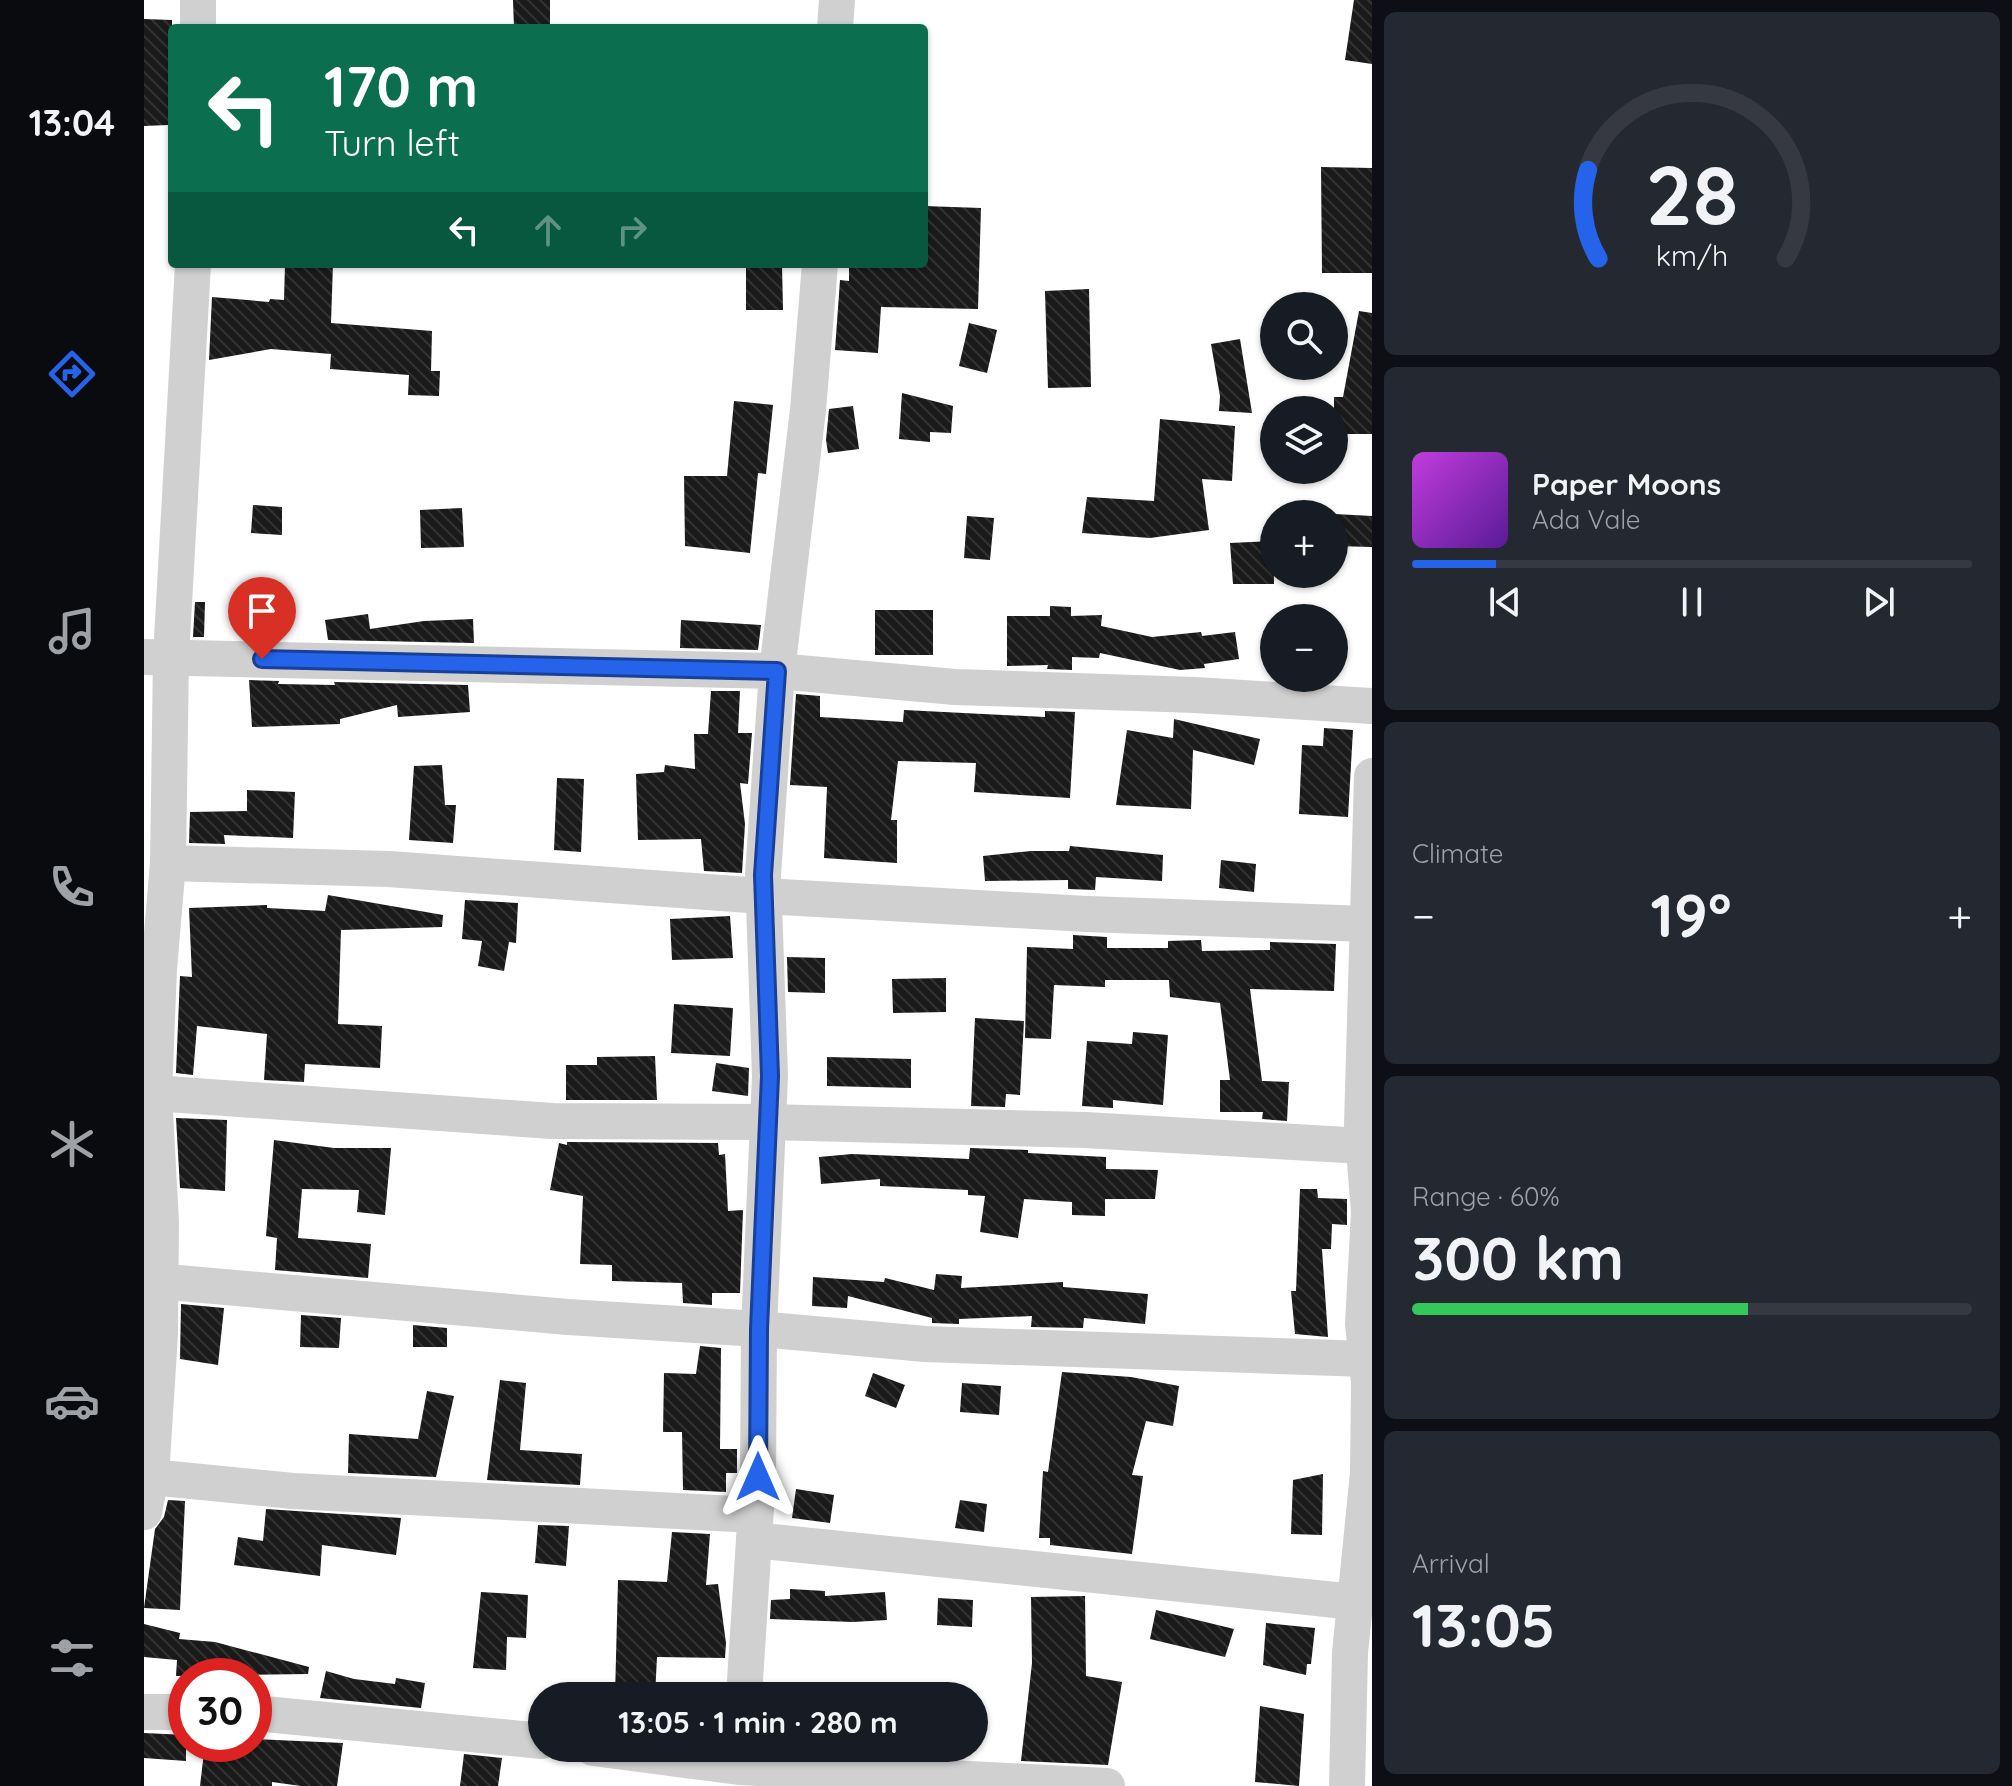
<!DOCTYPE html>
<meta charset="utf-8">
<style>
:root{--surface:#171b24;--page:#242831;--text:#f1f3f6;--muted:#9ea1a6;--line:#363941;--accent:#2563eb}
body{margin:0;font-family:Quicksand,sans-serif;background:var(--page);color:var(--text);height:100vh;display:flex;flex-direction:column;font-size:30px;white-space:nowrap}
*{box-sizing:border-box;margin:0}
p{font-size:26px;color:var(--muted)}
.icon{flex:none;width:44px;height:44px;fill:none;stroke:currentColor;stroke-width:2;stroke-linecap:round;stroke-linejoin:round}
.map{position:relative;flex:1;overflow:hidden}
.drawer{display:flex;flex-direction:column;gap:12px;padding:12px;background:#0d0f14;width:640px}
.drawer>*{flex:none}
.top-card{position:absolute;left:24px;top:24px;width:760px;height:244px;border-radius:8px;box-shadow:0 2px 6px #0004;background:#0b6e4f;color:#fff;overflow:hidden}
.tools{position:absolute;left:1116px;top:292px;display:grid;gap:16px}
.tools a{display:grid;place-items:center;width:88px;height:88px;border-radius:50%;background:var(--surface);box-shadow:0 2px 6px #0004;font-size:40px}
.speed{position:absolute;left:24px;top:1658px;display:flex;gap:16px;font-size:40px;font-weight:700;text-align:center}
.speed>*{display:grid;place-content:center;width:104px;height:104px;border-radius:50%;background:var(--surface);box-shadow:0 2px 6px #0004;line-height:1}
.speed .limit{border:12px solid #d22;background:#fff;color:#111}
.pin{position:absolute;display:grid;place-items:center;width:68px;height:68px;color:#fff;margin:-82px -34px;border-radius:50% 50% 50% 0;rotate:-45deg;box-shadow:0 0 8px #0007}
.pin .icon{rotate:45deg}
.me{position:absolute;width:88px;margin:-44px;rotate:0deg;stroke-linejoin:round;filter:drop-shadow(0 0 6px #0008)}
.turn{display:flex;align-items:center;gap:28px;height:168px;padding:0 24px;font-size:36px}
.turn .icon{width:104px;height:104px;stroke-width:2.5}
.turn b{display:block;font-size:56px;line-height:68px}
.lanes{display:flex;align-items:center;height:76px;padding:0 24px;background:#0003;justify-content:center;gap:40px;direction:ltr}
.lanes .off{opacity:.35}
.big{font-size:60px;font-weight:700;line-height:1.1}
.drawer .widget{flex:1;display:flex;flex-direction:column;justify-content:center;gap:12px;min-width:0;padding:0 28px;border-radius:12px;background:var(--page)}
.drawer .dial{align-items:center;gap:0}
.dial svg{height:208px;overflow:visible;fill:none;stroke:var(--line);stroke-width:7;stroke-linecap:round;text-anchor:middle}
.dial text{fill:var(--text);stroke:none}
.song{display:flex;align-items:center;gap:24px}
.cover{width:96px;height:96px;border-radius:12px;background:linear-gradient(135deg,hsl(290 70% 55%),hsl(270 70% 35%))}
.played{height:8px;border-radius:4px;background:linear-gradient(90deg,var(--accent) 15%,var(--line) 15%)}
.keys{display:flex;justify-content:space-around;direction:ltr}
.heat{display:flex;justify-content:space-between;align-items:center;font-size:44px;direction:ltr}
.charge{height:12px;border-radius:6px;background:linear-gradient(90deg,#34c759 60%,var(--line) 0)}
.trip{position:absolute;left:384px;top:1682px;width:460px;height:80px;border-radius:40px;background:var(--surface);box-shadow:0 2px 6px #0004;font-weight:700;line-height:80px;text-align:center}
main{display:flex;flex:1;min-height:0}
.tabs{display:flex;flex-direction:column;width:144px;justify-content:space-around;align-items:center;background:#090b0e;color:var(--muted)}
.tabs .icon{width:56px;height:56px}
.tabs .selected{color:var(--accent)}
.tabs b{font-size:36px;color:var(--text)}
.map>svg:first-child{display:block}
.building{fill:url(#building-back-hatch)}
.lines{fill:none;stroke-linecap:round;stroke-linejoin:round}
.minor{stroke:#d0d0d0;stroke-width:36}
.route-casing{stroke:#184099;stroke-width:20}
.route{stroke:#2563eb;stroke-width:14}
</style>
<main>
<nav class="tabs">
<b>13:04</b>
<svg class="icon selected" aria-label="directions" viewBox="0 0 24 24"><path d="M12 3l9 9-9 9-9-9zM9 14v-3h6M13 9l2 2-2 2"/></svg>
<svg class="icon" aria-label="music" viewBox="0 0 24 24"><path d="M9 18V5l10-2v13"/><circle cx="6" cy="18" r="3"/><circle cx="16" cy="16" r="3"/></svg>
<svg class="icon" aria-label="phone" viewBox="0 0 24 24"><path d="M5 4h4l2 5-3 2q2 4 5 5l2-3 5 2v4C11 20 4 13 5 4z"/></svg>
<svg class="icon" aria-label="climate" viewBox="0 0 24 24"><path d="M12 3v18M4 7l16 10M4 17L20 7"/></svg>
<svg class="icon" aria-label="car" viewBox="0 0 24 24"><path d="M5 17H2v-5l4-1 3-4h7l3 4 3 1v5h-3M9 17h6M6 11h13"/><circle cx="7" cy="17" r="2"/><circle cx="17" cy="17" r="2"/></svg>
<svg class="icon" aria-label="filters" viewBox="0 0 24 24"><path d="M4 7h16M4 17h16"/><circle cx="9" cy="7" r="2"/><circle cx="15" cy="17" r="2"/></svg>
</nav>
<div class="map">
<svg width="1228" height="1786" viewBox="0 0 1228 1786">
<defs>
<pattern id="building-back-hatch" width="6" height="6" patternUnits="userSpaceOnUse" patternTransform="scale(2)"><rect width="6" height="6" fill="#1a1a1a"/><path d="M-1 5l2 2M0 0l6 6M5-1l2 2" fill="none" stroke="#333"/></pattern>
</defs>
<rect width="100%" height="100%" fill="#fff"/>
<g class="building">
<path d="M 369,0 L 406,0 L 406,28 L 370,28 Z"/>
<path d="M 1210,0 L 1228,0 L 1228,64 L 1201,60 Z"/>
<path d="M 0,19 L 28,20 L 28,100 L 24,125 L 0,126 Z"/>
<path d="M 1177,167 L 1228,168 L 1228,273 L 1178,273 Z"/>
<path d="M 780,206 L 837,208 L 834,309 L 737,307 L 734,353 L 691,350 L 696,280 L 705,281 L 705,264 L 780,264 Z"/>
<path d="M 141,264 L 189,264 L 187,323 L 288,331 L 287,371 L 296,371 L 295,396 L 264,395 L 265,375 L 186,369 L 187,354 L 127,349 L 65,360 L 68,297 L 125,302 L 126,299 L 140,300 Z"/>
<path d="M 602,264 L 638,264 L 639,310 L 602,310 Z"/>
<path d="M 945,289 L 947,387 L 904,388 L 901,291 Z"/>
<path d="M 1215,311 L 1228,313 L 1228,434 L 1190,434 L 1190,397 L 1199,397 Z"/>
<path d="M 825,323 L 853,330 L 843,373 L 815,366 Z"/>
<path d="M 1096,339 L 1108,413 L 1075,411 L 1076,396 L 1067,344 Z"/>
<path d="M 758,393 L 809,406 L 807,433 L 786,432 L 786,442 L 755,439 Z"/>
<path d="M 590,401 L 629,405 L 622,474 L 614,473 L 606,553 L 541,546 L 540,476 L 583,476 Z"/>
<path d="M 709,406 L 715,449 L 684,453 L 682,440 L 685,409 Z"/>
<path d="M 1016,419 L 1091,426 L 1088,481 L 1058,479 L 1065,530 L 1006,538 L 938,533 L 943,497 L 1010,501 Z"/>
<path d="M 109,505 L 138,507 L 138,535 L 107,533 Z"/>
<path d="M 318,508 L 320,547 L 277,548 L 276,510 Z"/>
<path d="M 1191,514 L 1228,516 L 1228,547 L 1190,546 Z"/>
<path d="M 823,516 L 850,518 L 846,560 L 820,558 Z"/>
<path d="M 1130,541 L 1130,584 L 1089,584 L 1086,543 Z"/>
<path d="M 51,602 L 61,602 L 60,637 L 49,637 Z"/>
<path d="M 906,606 L 927,607 L 927,616 L 958,615 L 957,626 L 1008,637 L 1057,632 L 1058,636 L 1091,632 L 1095,659 L 1060,664 L 1061,668 L 1036,670 L 956,653 L 955,658 L 928,657 L 928,670 L 903,669 L 904,665 L 863,666 L 863,616 L 906,616 Z"/>
<path d="M 101,607 L 138,610 L 136,639 L 99,638 Z"/>
<rect x="731" y="610" width="58" height="45"/>
<path d="M 224,614 L 226,629 L 280,621 L 329,619 L 330,643 L 184,640 L 181,620 Z"/>
<path d="M 537,620 L 617,625 L 614,650 L 536,648 Z"/>
<path d="M 105,680 L 135,681 L 134,684 L 191,685 L 190,682 L 324,685 L 326,712 L 254,717 L 253,705 L 196,719 L 196,724 L 108,727 Z"/>
<path d="M 567,691 L 596,691 L 594,733 L 608,733 L 604,784 L 596,783 L 601,824 L 598,873 L 560,871 L 557,839 L 494,840 L 492,774 L 520,772 L 521,765 L 551,769 L 550,734 L 564,734 Z"/>
<path d="M 652,694 L 676,696 L 676,717 L 759,722 L 760,710 L 901,717 L 901,711 L 931,712 L 926,798 L 830,792 L 832,763 L 754,761 L 747,820 L 753,820 L 753,863 L 680,858 L 683,787 L 646,785 Z"/>
<path d="M 1030,719 L 1116,739 L 1110,765 L 1049,750 L 1047,809 L 972,805 L 983,730 L 1029,738 Z"/>
<path d="M 1180,728 L 1209,730 L 1204,817 L 1155,814 L 1158,745 L 1179,746 Z"/>
<path d="M 298,765 L 301,805 L 312,805 L 309,843 L 265,840 L 270,766 Z"/>
<path d="M 413,778 L 440,779 L 437,852 L 410,850 Z"/>
<path d="M 103,790 L 151,792 L 149,838 L 80,835 L 81,844 L 45,843 L 46,812 L 103,811 Z"/>
<path d="M 926,846 L 1019,855 L 1018,881 L 952,877 L 951,890 L 924,889 L 924,880 L 841,881 L 839,856 L 887,851 L 925,851 Z"/>
<path d="M 1077,860 L 1112,864 L 1110,892 L 1075,888 Z"/>
<path d="M 184,895 L 299,915 L 298,927 L 197,930 L 194,1024 L 238,1026 L 236,1068 L 161,1064 L 160,1082 L 120,1080 L 123,1034 L 53,1026 L 49,1075 L 32,1073 L 36,976 L 48,977 L 45,908 L 123,905 L 123,908 L 181,911 Z"/>
<path d="M 321,900 L 374,903 L 372,943 L 365,942 L 360,971 L 334,966 L 338,941 L 318,939 Z"/>
<path d="M 586,916 L 589,958 L 528,960 L 526,919 Z"/>
<path d="M 929,935 L 963,937 L 963,948 L 1024,948 L 1024,941 L 1057,940 L 1058,951 L 1126,950 L 1126,942 L 1192,944 L 1190,991 L 1106,989 L 1118,1081 L 1145,1082 L 1143,1121 L 1118,1119 L 1119,1112 L 1076,1112 L 1076,1080 L 1086,1080 L 1076,1003 L 1026,997 L 1025,980 L 961,980 L 961,987 L 910,985 L 907,1039 L 881,1038 L 883,947 L 929,949 Z"/>
<path d="M 643,957 L 681,958 L 681,993 L 644,992 Z"/>
<path d="M 802,978 L 802,1012 L 749,1013 L 748,979 Z"/>
<path d="M 530,1004 L 589,1008 L 586,1056 L 527,1053 Z"/>
<path d="M 831,1018 L 880,1021 L 876,1095 L 862,1094 L 861,1107 L 827,1106 Z"/>
<path d="M 989,1032 L 1024,1035 L 1019,1105 L 969,1100 L 969,1108 L 938,1106 L 943,1041 L 988,1044 Z"/>
<path d="M 511,1056 L 513,1100 L 422,1100 L 422,1065 L 453,1065 L 453,1057 Z"/>
<path d="M 683,1057 L 767,1059 L 767,1088 L 683,1086 Z"/>
<path d="M 572,1063 L 605,1068 L 604,1096 L 568,1091 Z"/>
<path d="M 32,1118 L 83,1120 L 81,1191 L 36,1188 Z"/>
<path d="M 130,1140 L 190,1148 L 247,1148 L 241,1215 L 213,1212 L 215,1190 L 158,1189 L 154,1238 L 227,1244 L 224,1278 L 131,1270 L 133,1238 L 122,1236 Z"/>
<path d="M 423,1142 L 574,1143 L 575,1155 L 581,1154 L 584,1211 L 599,1210 L 596,1293 L 568,1293 L 568,1305 L 539,1303 L 538,1283 L 468,1281 L 468,1265 L 436,1264 L 439,1196 L 406,1190 L 415,1143 L 423,1145 Z"/>
<path d="M 826,1148 L 884,1150 L 884,1153 L 962,1157 L 962,1169 L 1014,1170 L 1011,1199 L 961,1199 L 961,1216 L 928,1215 L 928,1202 L 880,1199 L 874,1238 L 836,1232 L 841,1196 L 824,1195 L 824,1190 L 736,1186 L 736,1179 L 677,1184 L 675,1157 L 708,1154 L 825,1159 Z"/>
<path d="M 1156,1189 L 1173,1189 L 1174,1198 L 1203,1199 L 1203,1225 L 1188,1224 L 1187,1249 L 1178,1249 L 1184,1337 L 1151,1334 L 1147,1291 L 1152,1291 Z"/>
<path d="M 792,1274 L 818,1276 L 817,1288 L 919,1282 L 919,1287 L 1004,1294 L 1001,1324 L 940,1318 L 939,1328 L 887,1327 L 888,1316 L 815,1319 L 815,1324 L 788,1323 L 788,1318 L 704,1296 L 703,1308 L 668,1306 L 669,1277 L 740,1282 L 741,1278 L 790,1290 Z"/>
<path d="M 37,1304 L 80,1308 L 74,1365 L 36,1359 Z"/>
<path d="M 157,1315 L 197,1318 L 195,1348 L 156,1347 Z"/>
<path d="M 269,1325 L 303,1328 L 303,1347 L 269,1347 Z"/>
<path d="M 556,1346 L 577,1348 L 576,1449 L 593,1449 L 593,1473 L 582,1473 L 582,1492 L 539,1490 L 538,1432 L 519,1432 L 520,1373 L 552,1374 Z"/>
<path d="M 918,1372 L 987,1377 L 1035,1386 L 1029,1426 L 1002,1421 L 988,1475 L 999,1476 L 988,1554 L 906,1545 L 906,1538 L 895,1538 L 899,1471 L 904,1472 Z"/>
<path d="M 729,1373 L 761,1385 L 752,1408 L 721,1396 Z"/>
<path d="M 356,1380 L 382,1383 L 376,1450 L 438,1454 L 436,1485 L 343,1480 Z"/>
<path d="M 818,1383 L 857,1386 L 855,1415 L 816,1412 Z"/>
<path d="M 283,1391 L 310,1396 L 292,1477 L 204,1473 L 205,1434 L 274,1439 Z"/>
<path d="M 1179,1474 L 1178,1535 L 1147,1534 L 1149,1480 Z"/>
<path d="M 652,1489 L 690,1495 L 686,1523 L 648,1518 Z"/>
<path d="M 24,1500 L 41,1501 L 36,1610 L 0,1608 L 11,1529 L 20,1517 Z"/>
<path d="M 816,1500 L 843,1504 L 840,1532 L 811,1528 Z"/>
<path d="M 122,1509 L 257,1518 L 252,1555 L 178,1545 L 176,1576 L 90,1565 L 94,1537 L 119,1541 Z"/>
<path d="M 394,1525 L 425,1526 L 422,1566 L 391,1563 Z"/>
<path d="M 528,1532 L 566,1534 L 562,1585 L 574,1584 L 582,1643 L 581,1658 L 513,1657 L 511,1696 L 471,1696 L 474,1580 L 523,1582 Z"/>
<path d="M 646,1589 L 681,1591 L 681,1596 L 741,1592 L 743,1620 L 709,1622 L 626,1619 L 627,1600 L 646,1599 Z"/>
<path d="M 337,1592 L 384,1595 L 382,1638 L 363,1637 L 362,1670 L 329,1668 Z"/>
<path d="M 941,1596 L 942,1676 L 978,1682 L 964,1765 L 877,1761 L 888,1663 L 887,1597 Z"/>
<path d="M 794,1598 L 829,1600 L 828,1627 L 793,1625 Z"/>
<path d="M 1012,1610 L 1090,1629 L 1081,1657 L 1006,1639 Z"/>
<path d="M 1122,1623 L 1171,1628 L 1167,1664 L 1163,1664 L 1162,1675 L 1119,1665 Z"/>
<path d="M 0,1624 L 36,1633 L 35,1639 L 71,1642 L 165,1667 L 164,1674 L 32,1676 L 33,1660 L 0,1657 Z"/>
<path d="M 182,1671 L 210,1679 L 251,1684 L 252,1678 L 281,1683 L 277,1708 L 176,1698 Z"/>
<path d="M 1116,1706 L 1160,1714 L 1155,1786 L 1111,1782 Z"/>
<path d="M 0,1733 L 42,1735 L 42,1761 L 0,1758 Z"/>
<path d="M 110,1739 L 199,1743 L 193,1786 L 157,1786 L 128,1782 L 128,1786 L 56,1786 L 61,1744 L 110,1744 Z"/>
<path d="M 320,1754 L 358,1758 L 354,1786 L 316,1786 Z"/>
</g>
<g class="lines">
<g class="minor">
<path d="M 54,28 L 54,0"/>
<path d="M 691,28 L 693,0"/>
<path d="M 0,657 L 633,671 L 811,687 L 1051,695 L 1228,706"/>
<path d="M 24,863 L 245,869 L 619,896 L 943,914 L 1223,924"/>
<path d="M 10,1093 L 408,1121 L 623,1122 L 941,1130 L 1220,1146"/>
<path d="M 0,1280 L 424,1317 L 615,1329 L 781,1344 L 1223,1359"/>
<path d="M 7,1477 L 149,1491 L 611,1515"/>
<path d="M 0,1512 L 7,1477 L 16,1334 L 17,1222 L 10,1093 L 15,969 L 24,863 L 27,657 L 49,264"/>
<path d="M 610,1540 L 1211,1602"/>
<path d="M 600,1696 L 614,1477 L 615,1329 L 626,1076 L 619,875 L 633,671 L 664,410 L 676,264"/>
<path d="M 0,1712 L 42,1712"/>
<path d="M 110,1713 L 398,1741"/>
<path d="M 449,1748 L 595,1767 L 963,1786"/>
<path d="M 1203,1786 L 1206,1653 L 1224,1473 L 1225,1382 L 1219,1324 L 1225,1212 L 1218,1126 L 1228,776"/>
</g>
</g>
<g class="lines">
<defs>
<path id="route" d="M 118,659 L 633,671 L 619,875 L 626,1076 L 615,1329 L 614,1477"/>
</defs>
<use href="#route" class="route-casing"/>
<use href="#route" class="route"/>
</g>
</svg>
<div class="tools">
<a><svg class="icon" aria-label="search" viewBox="0 0 24 24"><circle cx="10" cy="10" r="6"/><path d="M15 15l6 6"/></svg></a>
<a><svg class="icon" aria-label="layers" viewBox="0 0 24 24"><path d="M12 4l9 5-9 5-9-5zM3 14l9 5 9-5"/></svg></a>
<a>+</a>
<a>−</a>
</div>
<div class="speed"><div class="limit">30</div></div>
<div class="pin" style="left:118px;top:659px;background:#d93025"><svg class="icon" aria-label="arrive" viewBox="0 0 24 24"><path d="M6 21V4h12l-3 4 3 4H6"/></svg></div>
<svg class="me" style="left:614px;top:1477px" viewBox="-20 -20 40 40"><path d="M0-17L14 15 0 8-14 15z" fill="#2563eb" stroke="#fff" stroke-width="4"/></svg>
<div class="trip">13:05 · 1 min · 280 m</div>
<div class="top-card">
<div class="turn"><svg class="icon" aria-label="left" viewBox="0 0 24 24"><path d="M17 20v-9H6M10 6l-5 5 5 5"/></svg><div><b>170 m</b>Turn left</div></div>
<div class="lanes"><svg class="icon" aria-label="left" viewBox="0 0 24 24"><path d="M17 20v-9H6M10 6l-5 5 5 5"/></svg><svg class="icon off" aria-label="ahead" viewBox="0 0 24 24"><path d="M12 20V5M6 11l6-6 6 6"/></svg><svg class="icon off" aria-label="right" viewBox="0 0 24 24"><path d="M7 20v-9h11M14 6l5 5-5 5"/></svg></div>
</div>
</div>
<section class="drawer">
<div class="widget dial"><svg viewBox="0 0 100 80">
<path d="M14 69A42 42 0 1 1 86 69"/>
<path d="M14 69A42 42 0 0 1 10 35" stroke="#2563eb"/>
<text x="50" y="56" font-size="32" font-weight="700">28</text>
<text x="50" y="72" font-size="11">km/h</text>
</svg></div>
<div class="widget">
<div class="song"><i class="cover"></i><div><b>Paper Moons</b><p>Ada Vale</p></div></div>
<div class="played"></div>
<div class="keys"><svg class="icon" aria-label="previous" viewBox="0 0 24 24"><path d="M18 5L8 12l10 7zM5 5v14"/></svg><svg class="icon" aria-label="pause" viewBox="0 0 24 24"><path d="M8 5v14M16 5v14"/></svg><svg class="icon" aria-label="next" viewBox="0 0 24 24"><path d="M6 5l10 7-10 7zM19 5v14"/></svg></div>
</div>
<div class="widget"><p>Climate</p>
<div class="heat"><a>−</a><b class="big">19°</b><a>+</a></div>
</div>
<div class="widget"><p>Range · 60%</p><b class="big">300 km</b><div class="charge"></div></div>
<div class="widget"><p>Arrival</p><b class="big">13:05</b></div>
</section>
</main>
